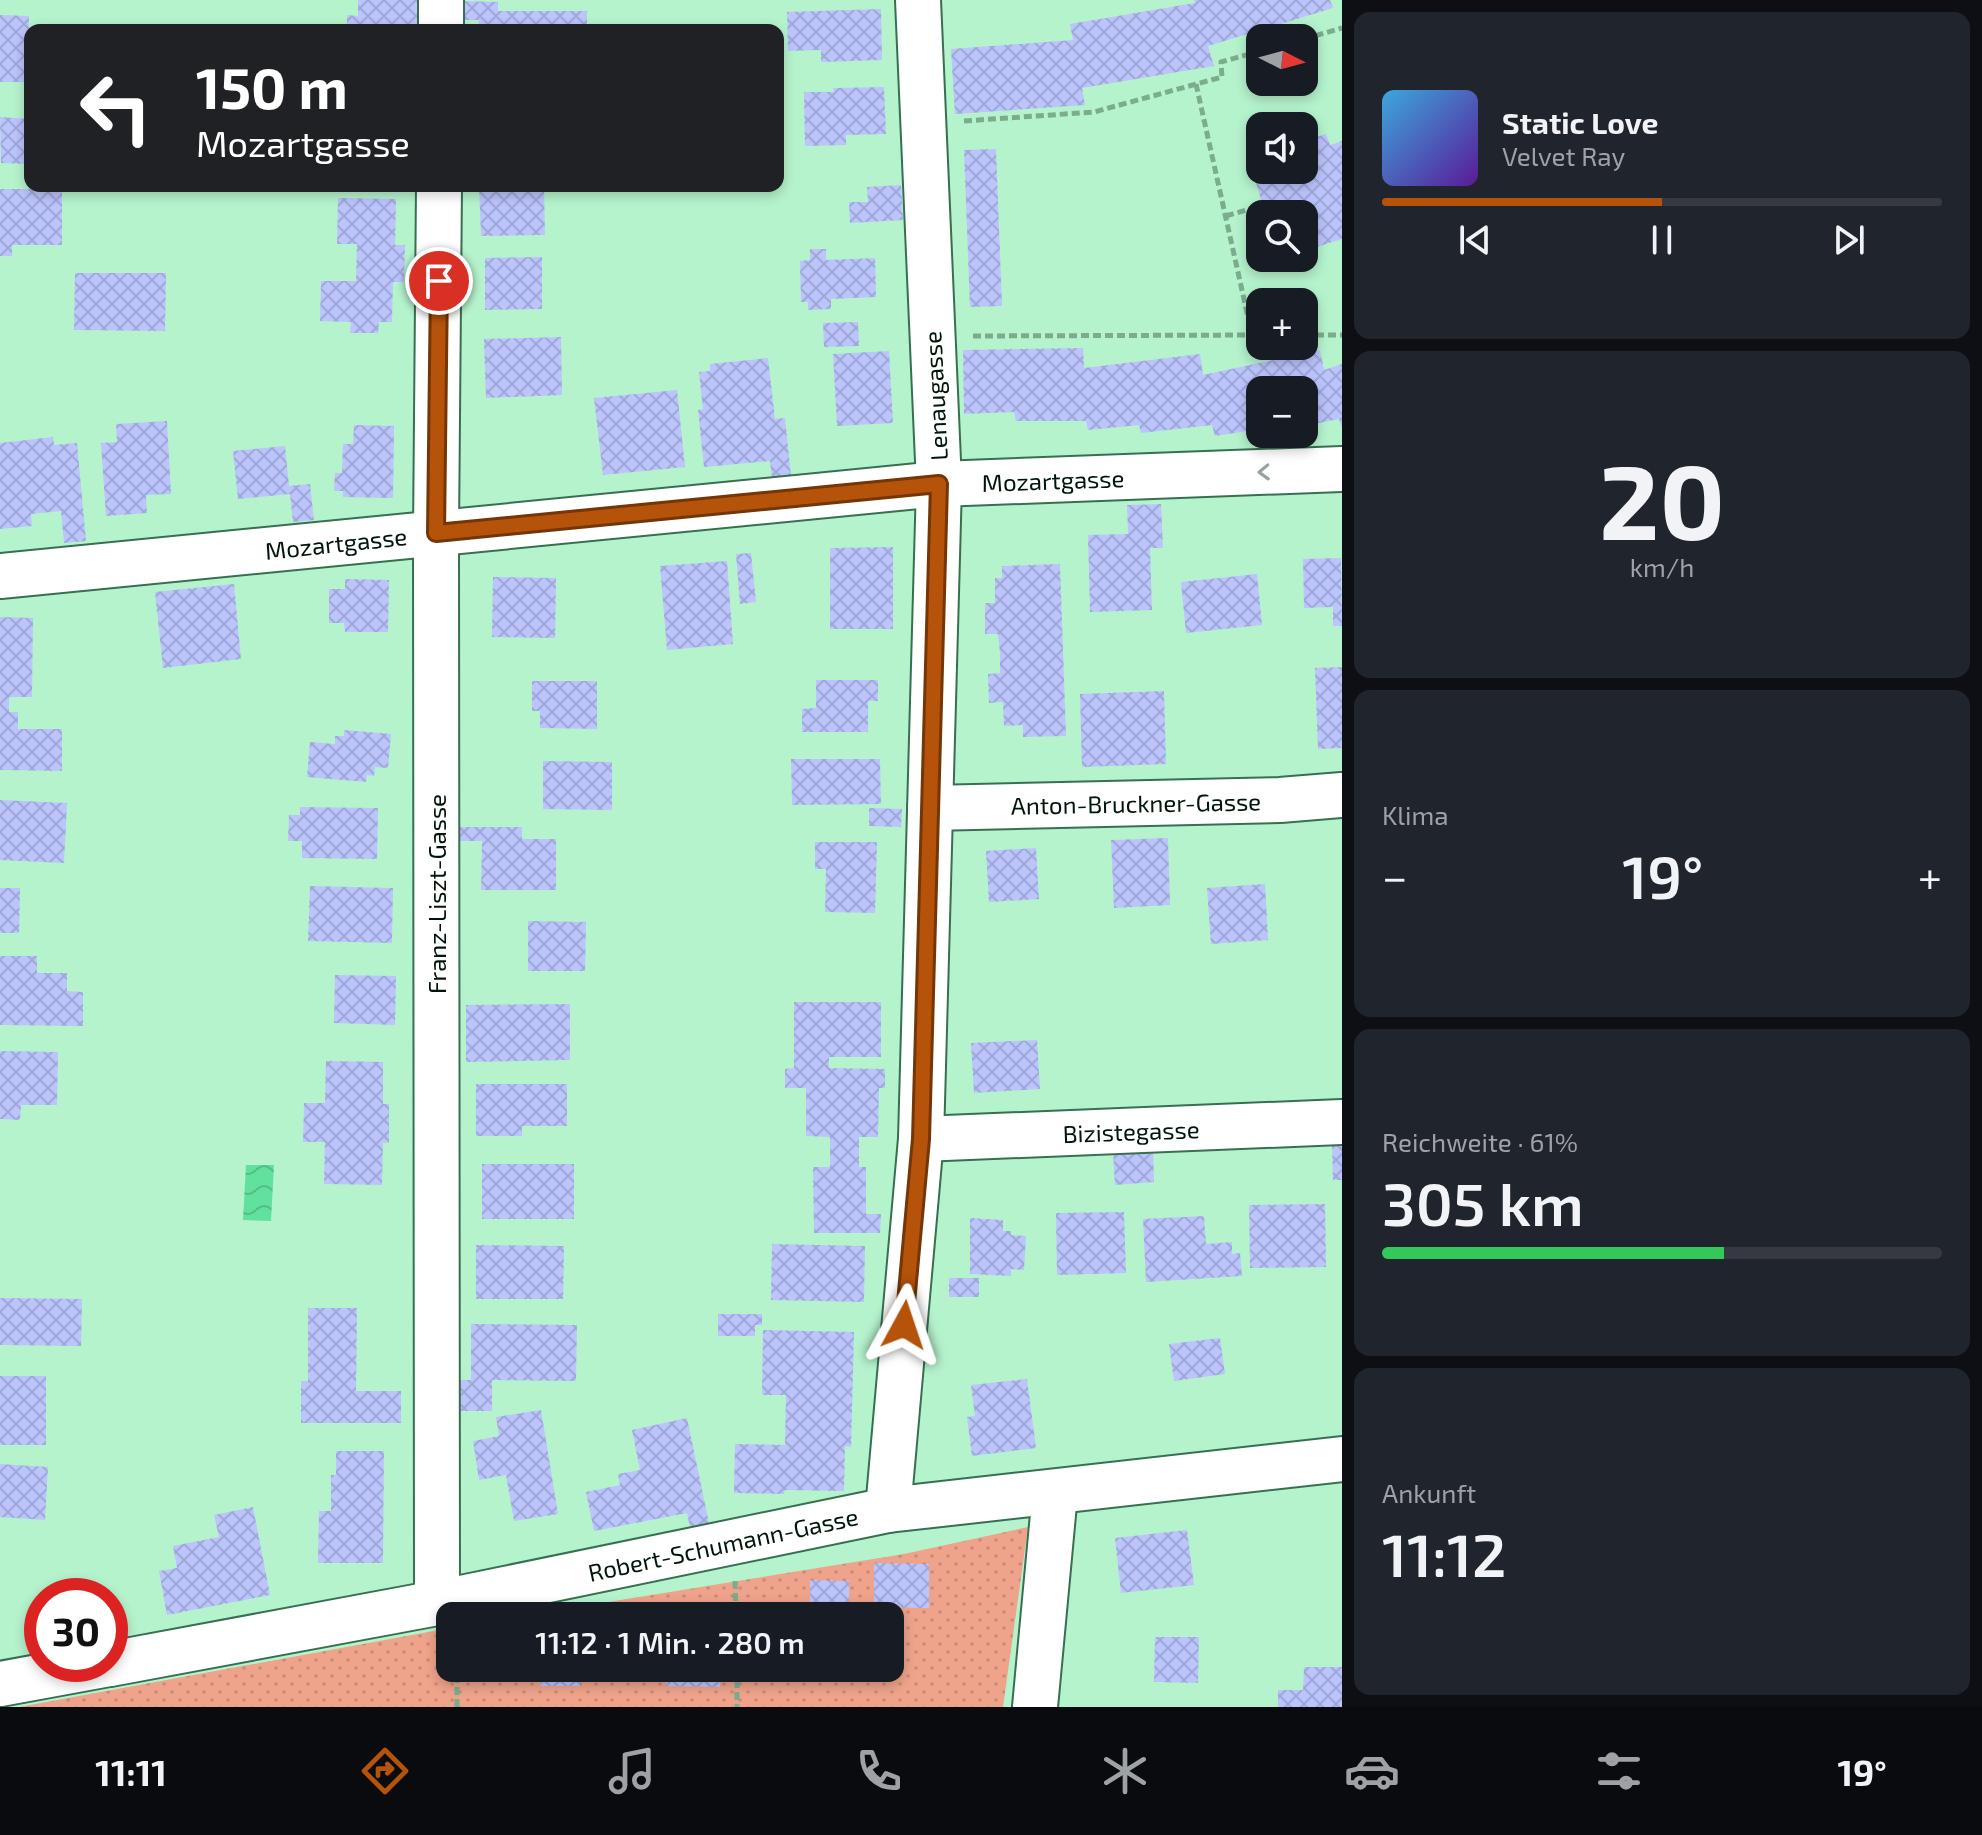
<!DOCTYPE html>
<html lang="de">
<meta charset="utf-8">
<style>
:root{--surface:#171b24;--page:#20242c;--text:#f1f3f6;--muted:#9ea1a6;--line:#363941;--accent:#b45309}
body{margin:0;font-family:"Exo 2",sans-serif;background:var(--page);color:var(--text);height:100vh;display:flex;flex-direction:column;font-size:30px;white-space:nowrap}
*{box-sizing:border-box;margin:0}
p{font-size:26px;color:var(--muted)}
.icon{flex:none;width:44px;height:44px;fill:none;stroke:currentColor;stroke-width:2;stroke-linecap:round;stroke-linejoin:round}
.map{position:relative;flex:1;overflow:hidden}
.drawer{display:flex;flex-direction:column;gap:12px;padding:12px;background:#0d0f14;width:640px}
.drawer>*{flex:none}
.hud{position:absolute;left:24px;top:24px;width:760px;height:168px;border-radius:16px;box-shadow:0 4px 12px #0003;background:#202124;color:#fff;overflow:hidden}
.needle{width:52px;rotate:96deg}
.fabs{position:absolute;left:1246px;top:24px;display:grid;gap:16px}
.fabs a{display:grid;place-items:center;width:72px;height:72px;border-radius:16px;background:var(--surface);box-shadow:0 4px 12px #0003;font-size:40px}
.speed{position:absolute;left:24px;top:1578px;display:flex;gap:16px;font-size:40px;font-weight:700;text-align:center}
.speed>*{display:grid;place-content:center;width:104px;height:104px;border-radius:50%;background:var(--surface);box-shadow:0 4px 12px #0003;line-height:1}
.speed .limit{border:12px solid #d22;background:#fff;color:#111}
.pin{position:absolute;display:grid;place-items:center;width:68px;height:68px;color:#fff;margin:-34px;border:4px solid #fff;border-radius:50%;box-shadow:0 2px 8px #0007}
.me{position:absolute;width:88px;margin:-44px;rotate:5deg;stroke-linejoin:round;filter:drop-shadow(0 0 6px #0008)}
.turn{display:flex;align-items:center;gap:28px;height:168px;padding:0 40px;font-size:36px}
.turn .icon{width:104px;height:104px;stroke-width:2.5}
.turn b{display:block;font-size:56px;line-height:68px}
.big{font-size:60px;font-weight:600;line-height:1.1}
.drawer .tile{flex:1;display:flex;flex-direction:column;justify-content:center;gap:12px;min-width:0;padding:0 28px;border-radius:16px;background:var(--page)}
.drawer .dial{align-items:center;gap:0}
.dial b{font-size:104px;line-height:1}
.song{display:flex;align-items:center;gap:24px}
.cover{width:96px;height:96px;border-radius:12px;background:linear-gradient(135deg,hsl(200 70% 55%),hsl(270 70% 35%))}
.played{height:8px;border-radius:4px;background:linear-gradient(90deg,var(--accent) 50%,var(--line) 50%)}
.keys{display:flex;justify-content:space-around;direction:ltr}
.heat{display:flex;justify-content:space-between;align-items:center;font-size:44px;direction:ltr}
.charge{height:12px;border-radius:6px;background:linear-gradient(90deg,#34c759 61%,var(--line) 0)}
.trip{position:absolute;left:436px;top:1602px;width:468px;height:80px;border-radius:16px;background:var(--surface);box-shadow:0 4px 12px #0003;font-weight:600;line-height:80px;text-align:center}
.tabs{display:flex;height:128px;justify-content:space-around;align-items:center;background:#090b0e;color:var(--muted)}
.tabs .icon{width:56px;height:56px}
.tabs .current{color:var(--accent)}
.tabs b{font-size:36px;color:var(--text)}
main{display:flex;flex:1;min-height:0}
.map>svg:first-child{display:block}
.park{fill:url(#park-dots)}
.water{fill:url(#water-waves)}
.building{fill:url(#building-cross-hatch)}
.lines{fill:none;stroke-linecap:round;stroke-linejoin:round}
.minor-casing{stroke:#367051;stroke-width:48}
.path{stroke:#7bac8e;stroke-width:5;stroke-dasharray:8 4;stroke-linecap:butt}
.minor{stroke:#fff;stroke-width:44}
.oneway{stroke:#99a29d}
.route-casing{stroke:#753606;stroke-width:20}
.route{stroke:#b45309;stroke-width:14}
.labels{text-anchor:middle;dominant-baseline:central;stroke-width:6;stroke-linejoin:round;paint-order:stroke}
.street-label{font-size:24px;fill:#01160a;stroke:#fff}
</style>
<main>
<div class="map">
<svg width="1342" height="1707" viewBox="0 0 1342 1707">
<defs>
<pattern id="park-dots" width="8" height="8" patternUnits="userSpaceOnUse" patternTransform="scale(2)"><rect width="8" height="8" fill="#efa38b"/><path d="M2 2h.1M6 6h.1" fill="none" stroke="#cb8c77" stroke-width="1.8" stroke-linecap="round"/></pattern>
<pattern id="water-waves" width="16" height="10" patternUnits="userSpaceOnUse" patternTransform="scale(2)"><rect width="16" height="10" fill="#62e09e"/><path d="M0 5q4-4 8 0t8 0" fill="none" stroke="#53bf87"/></pattern>
<pattern id="building-cross-hatch" width="8" height="8" patternUnits="userSpaceOnUse" patternTransform="scale(2)"><rect width="8" height="8" fill="#bcc4fd"/><path d="M0 0l8 8M0 8l8-8" fill="none" stroke="#a0a8d8"/></pattern>
</defs>
<rect width="100%" height="100%" fill="#b5f3cd"/>
<path class="park" d="M 1028,1527 L 1003,1707 L 19,1707 L 450,1628 L 450,1668 L 890,1668 L 890,1616 L 522,1616 L 904,1554 Z"/>
<path class="water" d="M 246,1165 L 274,1165 L 271,1221 L 243,1220 Z"/>
<g class="building">
<path d="M 358,0 L 417,0 L 417,30 L 347,30 L 347,15 L 358,16 Z"/>
<path d="M 1194,0 L 1330,0 L 1333,8 L 1208,46 L 1214,66 L 1082,88 L 1085,105 L 955,114 L 951,49 L 1073,40 L 1070,24 L 1195,3 Z"/>
<path d="M 462,1 L 498,2 L 498,11 L 587,11 L 587,30 L 478,30 L 479,20 L 462,20 Z"/>
<path d="M 881,9 L 882,60 L 821,62 L 821,50 L 788,51 L 787,12 Z"/>
<path d="M 0,15 L 29,16 L 28,82 L 0,82 Z"/>
<path d="M 884,87 L 886,134 L 846,135 L 846,145 L 805,146 L 804,92 L 834,92 L 833,88 Z"/>
<path d="M 0,117 L 30,119 L 30,164 L 1,163 Z"/>
<path d="M 1326,134 L 1330,145 L 1342,141 L 1342,239 L 1307,250 L 1304,240 L 1304,214 L 1265,214 L 1252,169 L 1260,166 L 1260,170 L 1304,170 L 1304,141 Z"/>
<path d="M 996,149 L 1002,306 L 970,307 L 964,150 Z"/>
<path d="M 901,185 L 903,220 L 850,223 L 849,202 L 868,202 L 867,187 Z"/>
<path d="M 479,186 L 544,186 L 545,235 L 481,236 Z"/>
<path d="M 0,189 L 62,189 L 62,245 L 12,245 L 12,256 L 0,256 Z"/>
<path d="M 338,198 L 396,199 L 395,245 L 405,245 L 404,282 L 393,282 L 392,322 L 379,322 L 378,333 L 350,333 L 351,322 L 320,321 L 321,281 L 356,281 L 357,244 L 337,244 Z"/>
<path d="M 810,249 L 826,249 L 826,260 L 875,258 L 876,297 L 831,299 L 831,309 L 808,310 L 808,302 L 801,302 L 800,261 L 810,260 Z"/>
<path d="M 542,257 L 542,309 L 485,310 L 485,258 Z"/>
<path d="M 75,273 L 166,273 L 165,331 L 74,330 Z"/>
<path d="M 858,322 L 859,346 L 824,347 L 823,323 Z"/>
<path d="M 561,337 L 562,395 L 486,398 L 484,339 Z"/>
<path d="M 1083,348 L 1084,368 L 1200,354 L 1203,375 L 1320,350 L 1324,370 L 1342,364 L 1342,428 L 1339,419 L 1304,426 L 1304,390 L 1260,390 L 1260,429 L 1215,436 L 1212,425 L 1141,433 L 1139,425 L 1088,430 L 1086,421 L 1016,421 L 1014,412 L 964,414 L 963,350 Z"/>
<path d="M 889,351 L 893,423 L 837,426 L 833,354 Z"/>
<path d="M 768,358 L 775,419 L 785,418 L 791,476 L 772,479 L 770,461 L 704,467 L 698,410 L 703,409 L 699,372 L 710,371 L 710,364 Z"/>
<path d="M 677,390 L 685,467 L 603,475 L 594,398 Z"/>
<path d="M 167,421 L 171,494 L 146,495 L 147,513 L 106,516 L 101,443 L 117,442 L 116,424 Z"/>
<path d="M 354,425 L 394,426 L 393,498 L 343,497 L 343,491 L 334,491 L 335,473 L 342,473 L 343,444 L 353,444 Z"/>
<path d="M 53,437 L 54,445 L 77,443 L 86,541 L 64,543 L 61,511 L 31,514 L 32,526 L 0,529 L 0,443 Z"/>
<path d="M 285,446 L 289,486 L 310,484 L 314,520 L 293,522 L 290,494 L 238,499 L 233,451 Z"/>
<path d="M 1161,504 L 1163,548 L 1150,548 L 1152,610 L 1090,612 L 1088,535 L 1128,534 L 1127,505 Z"/>
<path d="M 893,547 L 893,629 L 830,629 L 830,548 Z"/>
<path d="M 751,553 L 756,602 L 740,604 L 736,554 Z"/>
<path d="M 1341,558 L 1342,626 L 1333,626 L 1333,607 L 1304,608 L 1303,559 Z"/>
<path d="M 727,561 L 733,644 L 667,650 L 660,566 Z"/>
<path d="M 1060,564 L 1066,736 L 1023,737 L 1023,725 L 1004,726 L 1003,702 L 989,703 L 988,674 L 1000,673 L 1000,653 L 998,634 L 985,634 L 985,603 L 995,603 L 995,578 L 1002,578 L 1002,566 Z"/>
<path d="M 1257,574 L 1262,625 L 1186,633 L 1181,582 Z"/>
<path d="M 493,577 L 556,578 L 555,638 L 492,637 Z"/>
<path d="M 345,579 L 389,580 L 388,632 L 345,632 L 344,623 L 329,623 L 329,589 L 345,589 Z"/>
<path d="M 234,584 L 241,659 L 163,668 L 155,592 Z"/>
<path d="M 0,617 L 33,618 L 32,697 L 9,697 L 9,712 L 18,712 L 18,729 L 62,729 L 62,771 L 0,770 Z"/>
<path d="M 1342,667 L 1342,748 L 1318,749 L 1315,668 Z"/>
<path d="M 816,680 L 878,680 L 878,701 L 868,701 L 868,732 L 802,732 L 802,709 L 816,708 Z"/>
<path d="M 532,681 L 597,681 L 597,729 L 540,728 L 540,711 L 532,711 Z"/>
<path d="M 1164,691 L 1166,764 L 1082,767 L 1080,694 Z"/>
<path d="M 344,730 L 391,734 L 388,768 L 375,767 L 374,776 L 367,775 L 366,782 L 307,777 L 310,742 L 335,744 L 335,736 L 344,736 Z"/>
<path d="M 791,759 L 880,759 L 881,804 L 792,805 Z"/>
<path d="M 543,761 L 612,762 L 612,810 L 543,809 Z"/>
<path d="M 0,800 L 67,803 L 64,863 L 0,860 Z"/>
<path d="M 300,807 L 378,808 L 377,859 L 302,858 L 302,841 L 288,841 L 289,815 L 300,815 Z"/>
<path d="M 869,808 L 902,809 L 901,827 L 869,826 Z"/>
<path d="M 458,827 L 522,827 L 522,839 L 556,839 L 556,890 L 481,890 L 482,841 L 458,841 Z"/>
<path d="M 1168,838 L 1170,905 L 1114,908 L 1111,840 Z"/>
<path d="M 815,842 L 877,842 L 875,913 L 825,912 L 826,869 L 815,869 Z"/>
<path d="M 1036,848 L 1039,899 L 989,902 L 986,851 Z"/>
<path d="M 1265,884 L 1268,940 L 1211,944 L 1207,888 Z"/>
<path d="M 310,886 L 393,888 L 392,943 L 308,941 Z"/>
<path d="M 0,888 L 20,888 L 19,933 L 0,933 Z"/>
<path d="M 528,921 L 586,922 L 585,971 L 528,971 Z"/>
<path d="M 0,956 L 37,956 L 37,973 L 67,973 L 67,991 L 83,992 L 83,1026 L 0,1025 Z"/>
<path d="M 335,975 L 396,976 L 395,1025 L 334,1023 Z"/>
<path d="M 794,1002 L 881,1002 L 881,1057 L 829,1057 L 829,1068 L 885,1069 L 885,1088 L 879,1088 L 878,1137 L 859,1137 L 859,1167 L 866,1167 L 866,1214 L 881,1214 L 880,1233 L 814,1233 L 813,1167 L 830,1167 L 830,1137 L 806,1136 L 806,1088 L 785,1088 L 785,1069 L 794,1068 Z"/>
<path d="M 570,1004 L 570,1060 L 466,1062 L 466,1005 Z"/>
<path d="M 1037,1040 L 1040,1089 L 974,1093 L 971,1043 Z"/>
<path d="M 0,1051 L 58,1052 L 57,1105 L 21,1105 L 20,1120 L 0,1119 Z"/>
<path d="M 326,1061 L 383,1062 L 383,1104 L 389,1104 L 389,1143 L 383,1143 L 382,1185 L 324,1184 L 325,1142 L 303,1142 L 304,1103 L 325,1103 Z"/>
<path d="M 476,1084 L 567,1084 L 567,1126 L 522,1126 L 522,1136 L 476,1136 Z"/>
<path d="M 1342,1142 L 1342,1180 L 1333,1180 L 1332,1143 Z"/>
<path d="M 1153,1149 L 1154,1182 L 1115,1185 L 1113,1152 Z"/>
<rect x="482" y="1164" width="92" height="55"/>
<path d="M 1325,1204 L 1326,1267 L 1250,1268 L 1249,1205 Z"/>
<path d="M 1124,1212 L 1126,1273 L 1057,1275 L 1056,1213 Z"/>
<path d="M 1204,1216 L 1206,1244 L 1232,1242 L 1232,1254 L 1240,1253 L 1242,1276 L 1146,1282 L 1143,1219 Z"/>
<path d="M 970,1218 L 1003,1220 L 1003,1231 L 1011,1231 L 1011,1235 L 1026,1236 L 1024,1270 L 1011,1269 L 1011,1276 L 970,1274 Z"/>
<path d="M 772,1244 L 865,1246 L 864,1302 L 771,1300 Z"/>
<path d="M 476,1245 L 564,1246 L 563,1299 L 476,1299 Z"/>
<rect x="949" y="1278" width="30" height="19"/>
<path d="M 0,1298 L 82,1299 L 81,1346 L 0,1345 Z"/>
<path d="M 308,1308 L 357,1308 L 356,1391 L 401,1391 L 401,1423 L 301,1423 L 301,1381 L 308,1381 Z"/>
<path d="M 718,1314 L 762,1314 L 762,1325 L 755,1325 L 755,1336 L 718,1336 Z"/>
<path d="M 471,1324 L 577,1325 L 576,1381 L 492,1380 L 492,1411 L 456,1411 L 456,1380 L 471,1380 Z"/>
<path d="M 763,1330 L 854,1332 L 851,1447 L 845,1446 L 844,1491 L 785,1490 L 784,1494 L 734,1493 L 735,1444 L 785,1445 L 786,1395 L 762,1395 Z"/>
<path d="M 1220,1338 L 1225,1374 L 1174,1381 L 1169,1344 Z"/>
<rect x="0" y="1376" width="46" height="69"/>
<path d="M 1027,1379 L 1036,1448 L 972,1456 L 967,1417 L 975,1416 L 971,1385 Z"/>
<path d="M 541,1410 L 558,1514 L 514,1521 L 506,1475 L 479,1480 L 473,1441 L 499,1436 L 496,1417 Z"/>
<path d="M 687,1418 L 709,1523 L 690,1527 L 687,1513 L 594,1531 L 586,1492 L 620,1485 L 618,1474 L 640,1470 L 632,1430 Z"/>
<path d="M 336,1451 L 384,1451 L 383,1563 L 318,1563 L 319,1511 L 331,1511 L 331,1475 L 336,1475 Z"/>
<path d="M 0,1464 L 48,1467 L 45,1520 L 0,1517 Z"/>
<path d="M 253,1507 L 270,1595 L 167,1615 L 159,1571 L 177,1568 L 173,1546 L 219,1537 L 214,1515 Z"/>
<path d="M 1187,1530 L 1194,1585 L 1121,1593 L 1115,1538 Z"/>
<path d="M 874,1563 L 929,1564 L 929,1608 L 874,1607 Z"/>
<path d="M 810,1580 L 849,1581 L 849,1616 L 810,1616 Z"/>
<path d="M 1155,1637 L 1199,1637 L 1198,1683 L 1154,1682 Z"/>
<path d="M 1304,1667 L 1342,1667 L 1342,1707 L 1278,1707 L 1278,1690 L 1303,1690 Z"/>
<rect x="541" y="1668" width="39" height="18"/>
<path d="M 666,1668 L 720,1668 L 720,1687 L 666,1686 Z"/>
</g>
<g class="lines">
<defs>
<g id="minor">
<path d="M 441,30 L 441,0"/>
<path d="M 0,576 L 939,484 L 1342,469"/>
<path d="M 930,808 L 1280,800 L 1342,795"/>
<path d="M 921,1139 L 1342,1122"/>
<path d="M 888,1510 L 921,1139 L 939,484 L 918,0"/>
<path d="M 437,1603 L 436,533 L 439,186"/>
<path d="M 110,1664 L 437,1603 L 888,1510 L 1342,1459"/>
<path d="M 0,1684 L 109,1664"/>
<path d="M 1035,1707 L 1055,1493"/>
</g>
</defs>
<use href="#minor" class="minor-casing"/>
<g class="path">
<path d="M 1304,39 L 1342,28"/>
<path d="M 1196,84 L 1252,335"/>
<path d="M 964,121 L 1094,112 L 1222,77 L 1221,62 L 1260,51"/>
<path d="M 1226,216 L 1263,205"/>
<path d="M 1304,335 L 1342,335"/>
<path d="M 973,336 L 1260,335"/>
<path d="M 735,1581 L 736,1616"/>
<path d="M 737,1668 L 737,1707"/>
<path d="M 457,1707 L 457,1668"/>
</g>
<use href="#minor" class="minor"/>
</g>
<defs><path id="oneway-chevron" d="M-2-3.5L2.5 0L-2 3.5" fill="none" stroke-width="1.6" stroke-linecap="round" stroke-linejoin="round" transform="scale(2)"/></defs>
<use class="oneway" href="#oneway-chevron" transform="translate(1264 472) rotate(178)"/>
<g class="lines">
<defs>
<path id="route" d="M 439,281 L 436,533 L 939,484 L 921,1139 L 904,1325"/>
</defs>
<use href="#route" class="route-casing"/>
<use href="#route" class="route"/>
</g>
<g class="labels">
<g class="street-label">
<text transform="translate(935 396) rotate(-93)">Lenaugasse</text>
<text transform="translate(1053 480) rotate(-2)">Mozartgasse</text>
<text transform="translate(336 543) rotate(-6)">Mozartgasse</text>
<text transform="translate(1136 803) rotate(-1)">Anton-Bruckner-Gasse</text>
<text transform="translate(436 894) rotate(-90)">Franz-Liszt-Gasse</text>
<text transform="translate(1131 1131) rotate(-2)">Bizistegasse</text>
<text transform="translate(723 1544) rotate(-12)">Robert-Schumann-Gasse</text>
</g>
</g>
</svg>
<div class="fabs">
<a><svg class="needle" viewBox="-14 -14 28 28"><path d="M0-13l5 13h-10z" fill="#e53935"/><path d="M0 13l5-13h-10z" fill="#9ea1a6"/></svg></a>
<a><svg class="icon" aria-label="sound" viewBox="0 0 24 24"><path d="M4 9h4l5-4v14l-5-4H4zM17 9q2 3 0 6"/></svg></a>
<a><svg class="icon" aria-label="search" viewBox="0 0 24 24"><circle cx="10" cy="10" r="6"/><path d="M15 15l6 6"/></svg></a>
<a>+</a>
<a>−</a>
</div>
<div class="speed"><div class="limit">30</div></div>
<div class="pin" style="left:439px;top:281px;background:#d93025"><svg class="icon" aria-label="arrive" viewBox="0 0 24 24"><path d="M6 21V4h12l-3 4 3 4H6"/></svg></div>
<svg class="me" style="left:904px;top:1325px" viewBox="-20 -20 40 40"><path d="M0-17L14 15 0 8-14 15z" fill="#b45309" stroke="#fff" stroke-width="4"/></svg>
<div class="trip">11:12 · 1 Min. · 280 m</div>
<div class="hud">
<div class="turn"><svg class="icon" aria-label="left" viewBox="0 0 24 24"><path d="M17 20v-9H6M10 6l-5 5 5 5"/></svg><div><b>150 m</b>Mozartgasse</div></div>
</div>
</div>
<section class="drawer">
<div class="tile">
<div class="song"><i class="cover"></i><div><b>Static Love</b><p>Velvet Ray</p></div></div>
<div class="played"></div>
<div class="keys"><svg class="icon" aria-label="previous" viewBox="0 0 24 24"><path d="M18 5L8 12l10 7zM5 5v14"/></svg><svg class="icon" aria-label="pause" viewBox="0 0 24 24"><path d="M8 5v14M16 5v14"/></svg><svg class="icon" aria-label="next" viewBox="0 0 24 24"><path d="M6 5l10 7-10 7zM19 5v14"/></svg></div>
</div>
<div class="tile dial"><b>20</b><p>km/h</p></div>
<div class="tile"><p>Klima</p>
<div class="heat"><a>−</a><b class="big">19°</b><a>+</a></div>
</div>
<div class="tile"><p>Reichweite · 61%</p><b class="big">305 km</b><div class="charge"></div></div>
<div class="tile"><p>Ankunft</p><b class="big">11:12</b></div>
</section>
</main>
<nav class="tabs">
<b>11:11</b>
<svg class="icon current" aria-label="directions" viewBox="0 0 24 24"><path d="M12 3l9 9-9 9-9-9zM9 14v-3h6M13 9l2 2-2 2"/></svg>
<svg class="icon" aria-label="music" viewBox="0 0 24 24"><path d="M9 18V5l10-2v13"/><circle cx="6" cy="18" r="3"/><circle cx="16" cy="16" r="3"/></svg>
<svg class="icon" aria-label="phone" viewBox="0 0 24 24"><path d="M5 4h4l2 5-3 2q2 4 5 5l2-3 5 2v4C11 20 4 13 5 4z"/></svg>
<svg class="icon" aria-label="climate" viewBox="0 0 24 24"><path d="M12 3v18M4 7l16 10M4 17L20 7"/></svg>
<svg class="icon" aria-label="car" viewBox="0 0 24 24"><path d="M5 17H2v-5l4-1 3-4h7l3 4 3 1v5h-3M9 17h6M6 11h13"/><circle cx="7" cy="17" r="2"/><circle cx="17" cy="17" r="2"/></svg>
<svg class="icon" aria-label="filters" viewBox="0 0 24 24"><path d="M4 7h16M4 17h16"/><circle cx="9" cy="7" r="2"/><circle cx="15" cy="17" r="2"/></svg>
<b>19°</b>
</nav>
